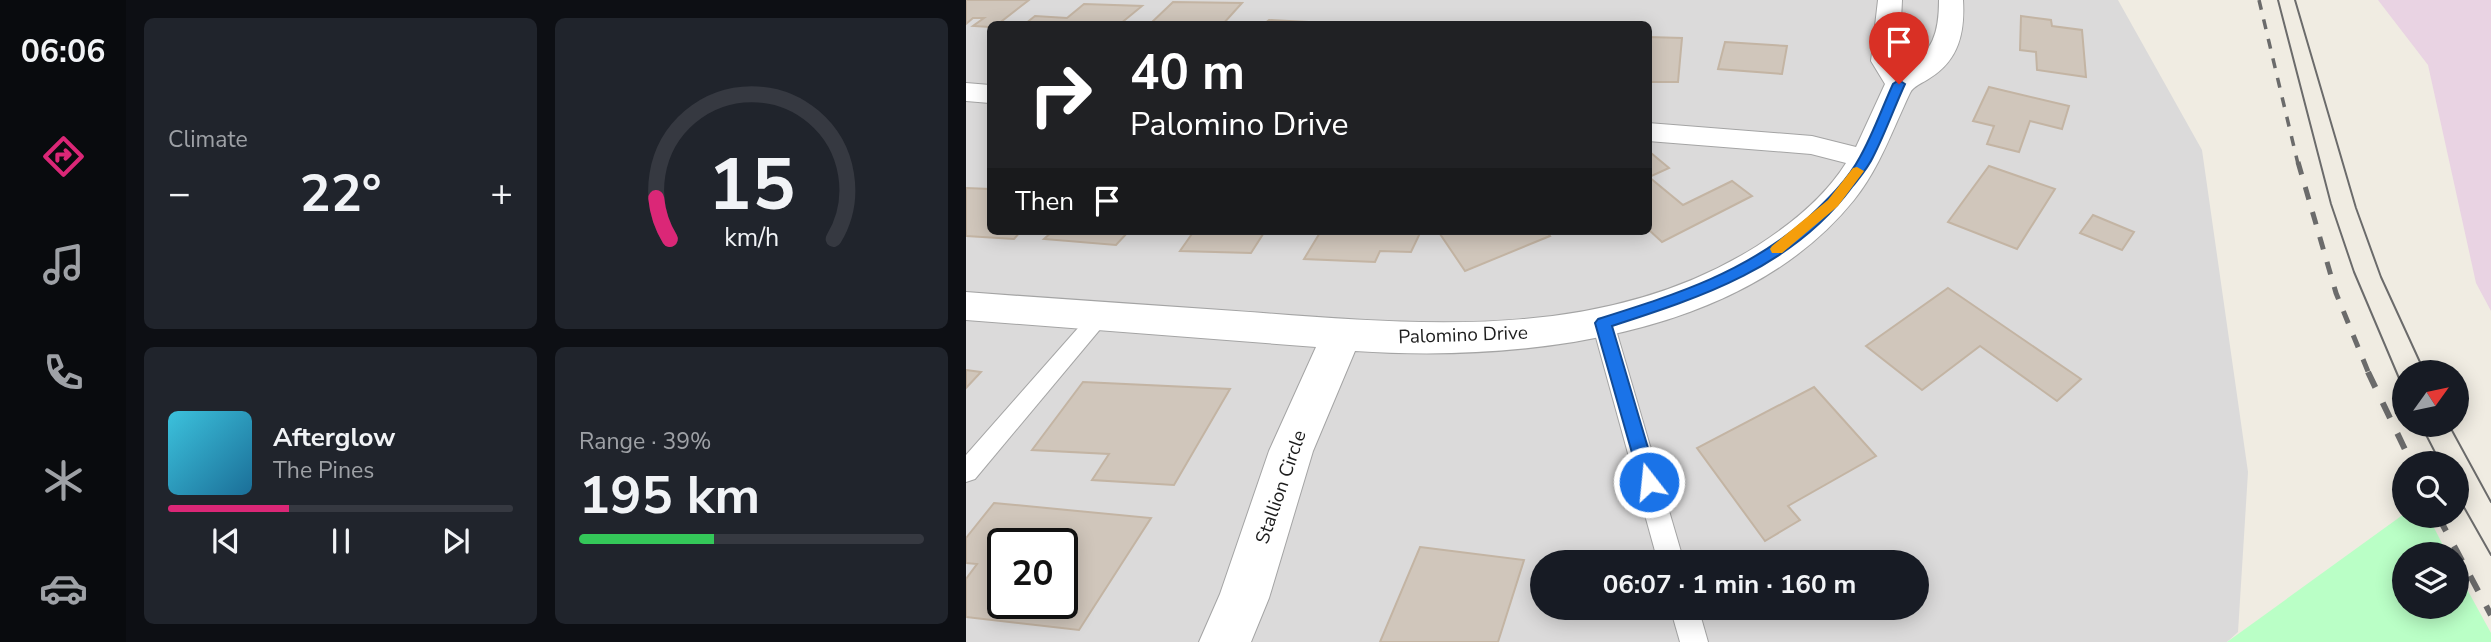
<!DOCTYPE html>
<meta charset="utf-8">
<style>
:root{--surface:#171b24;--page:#20242c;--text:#f1f3f6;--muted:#9ea1a6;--line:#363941;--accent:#db2777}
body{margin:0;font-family:"Nunito Sans",sans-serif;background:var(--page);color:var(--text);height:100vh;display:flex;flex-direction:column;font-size:26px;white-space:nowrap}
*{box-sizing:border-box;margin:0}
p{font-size:23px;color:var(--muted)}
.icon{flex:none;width:38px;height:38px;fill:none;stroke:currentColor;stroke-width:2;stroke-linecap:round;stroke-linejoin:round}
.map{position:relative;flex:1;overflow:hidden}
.sheet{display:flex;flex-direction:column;gap:18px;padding:18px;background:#0d0f14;width:840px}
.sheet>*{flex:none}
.top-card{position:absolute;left:21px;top:21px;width:665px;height:214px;border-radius:10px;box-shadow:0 4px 18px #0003;background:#202124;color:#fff;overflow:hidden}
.needle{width:46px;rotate:57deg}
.tools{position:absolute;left:1426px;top:360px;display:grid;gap:14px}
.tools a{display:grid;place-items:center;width:77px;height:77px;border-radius:50%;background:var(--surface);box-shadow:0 4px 18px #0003;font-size:35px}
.speed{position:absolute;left:21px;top:528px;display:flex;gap:14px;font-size:35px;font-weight:700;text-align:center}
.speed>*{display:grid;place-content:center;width:91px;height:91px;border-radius:50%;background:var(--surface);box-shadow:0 4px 18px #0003;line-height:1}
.speed .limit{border:4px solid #111;border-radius:10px;background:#fff;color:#111}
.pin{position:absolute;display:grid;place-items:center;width:60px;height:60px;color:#fff;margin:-72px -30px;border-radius:50% 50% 50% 0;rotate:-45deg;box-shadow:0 0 7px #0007}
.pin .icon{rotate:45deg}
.me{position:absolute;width:77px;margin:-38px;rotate:344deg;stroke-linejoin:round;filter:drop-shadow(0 0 5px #0008)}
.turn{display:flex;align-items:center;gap:24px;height:147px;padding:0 28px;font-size:32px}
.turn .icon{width:91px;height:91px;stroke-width:2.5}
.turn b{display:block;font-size:49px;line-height:60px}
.then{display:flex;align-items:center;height:66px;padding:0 28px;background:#0003;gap:14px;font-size:26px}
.big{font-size:52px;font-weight:700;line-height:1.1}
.sheet .widget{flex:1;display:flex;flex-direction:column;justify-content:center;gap:10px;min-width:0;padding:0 24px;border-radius:10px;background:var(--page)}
.sheet .dial{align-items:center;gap:0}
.dial svg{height:182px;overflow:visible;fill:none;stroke:var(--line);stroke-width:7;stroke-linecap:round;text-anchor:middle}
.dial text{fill:var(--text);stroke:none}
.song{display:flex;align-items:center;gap:21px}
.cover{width:84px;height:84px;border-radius:10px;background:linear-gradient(135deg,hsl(190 70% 55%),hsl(200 70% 35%))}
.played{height:7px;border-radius:4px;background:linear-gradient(90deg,var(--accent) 35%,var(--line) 35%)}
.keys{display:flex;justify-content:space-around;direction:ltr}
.heat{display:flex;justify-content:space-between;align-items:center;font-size:38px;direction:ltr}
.charge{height:10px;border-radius:5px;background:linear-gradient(90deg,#34c759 39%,var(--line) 0)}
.sheet .tiles{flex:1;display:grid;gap:18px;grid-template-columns:repeat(2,1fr)}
.trip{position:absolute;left:564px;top:550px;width:399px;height:70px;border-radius:35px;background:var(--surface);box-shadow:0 4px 18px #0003;font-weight:700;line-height:70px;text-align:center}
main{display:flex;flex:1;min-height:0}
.menu{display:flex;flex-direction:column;width:126px;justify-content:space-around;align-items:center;background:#090b0e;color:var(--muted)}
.menu .icon{width:49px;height:49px}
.menu .active{color:var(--accent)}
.menu b{font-size:32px;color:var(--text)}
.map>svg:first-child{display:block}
.residential{fill:#dbdada;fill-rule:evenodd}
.industrial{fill:#e9d3e3}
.park{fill:#baffc6}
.building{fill:#d0c6bb;stroke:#c3b4a3;stroke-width:2;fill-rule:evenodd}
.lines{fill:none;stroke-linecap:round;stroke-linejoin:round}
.lane-casing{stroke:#a4a4a4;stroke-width:2}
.street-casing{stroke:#a4a4a4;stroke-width:2}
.lane{fill:#fff;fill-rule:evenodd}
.street{fill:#fff;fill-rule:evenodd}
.tram{stroke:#6b6b6b;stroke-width:2}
.rail-far2{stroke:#6b6b6b;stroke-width:3.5;stroke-dasharray:10 10;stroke-linecap:butt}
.rail-far1{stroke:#6b6b6b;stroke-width:5;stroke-dasharray:13 13;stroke-linecap:butt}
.rail{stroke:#6b6b6b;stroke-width:6;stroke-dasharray:17 17;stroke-linecap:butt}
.route{fill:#1a73e8;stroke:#114b97;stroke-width:2}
.slow{fill:#f59e0b}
.labels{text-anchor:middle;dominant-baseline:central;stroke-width:6;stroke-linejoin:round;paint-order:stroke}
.street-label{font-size:19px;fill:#1d1d1d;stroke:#fff}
</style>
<main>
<nav class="menu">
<b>06:06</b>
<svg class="icon active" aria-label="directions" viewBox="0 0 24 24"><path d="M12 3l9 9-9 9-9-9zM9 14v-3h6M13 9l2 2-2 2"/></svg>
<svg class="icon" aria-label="music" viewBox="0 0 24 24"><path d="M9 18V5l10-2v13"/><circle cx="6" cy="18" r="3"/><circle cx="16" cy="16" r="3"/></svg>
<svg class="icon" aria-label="phone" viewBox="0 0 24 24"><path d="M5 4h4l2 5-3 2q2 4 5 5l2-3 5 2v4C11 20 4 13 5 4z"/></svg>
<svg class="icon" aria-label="climate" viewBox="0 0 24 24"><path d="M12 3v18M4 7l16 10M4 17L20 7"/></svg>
<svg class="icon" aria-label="car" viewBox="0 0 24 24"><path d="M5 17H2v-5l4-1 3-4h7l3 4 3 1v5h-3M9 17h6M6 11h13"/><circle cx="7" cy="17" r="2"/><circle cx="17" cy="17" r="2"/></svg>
</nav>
<section class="sheet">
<div class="tiles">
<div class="widget"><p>Climate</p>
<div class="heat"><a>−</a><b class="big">22°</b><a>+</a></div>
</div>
<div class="widget dial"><svg viewBox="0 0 100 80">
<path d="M14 69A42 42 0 1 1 86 69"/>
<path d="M14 69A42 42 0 0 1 8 51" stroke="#db2777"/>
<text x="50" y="56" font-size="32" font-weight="700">15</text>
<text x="50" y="72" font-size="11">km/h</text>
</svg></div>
<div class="widget">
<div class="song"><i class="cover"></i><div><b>Afterglow</b><p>The Pines</p></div></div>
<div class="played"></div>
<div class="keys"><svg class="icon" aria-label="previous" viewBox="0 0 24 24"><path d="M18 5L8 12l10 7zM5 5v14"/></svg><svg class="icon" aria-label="pause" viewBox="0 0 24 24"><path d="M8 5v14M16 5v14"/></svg><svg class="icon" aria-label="next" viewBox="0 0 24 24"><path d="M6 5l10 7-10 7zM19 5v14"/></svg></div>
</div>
<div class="widget"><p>Range · 39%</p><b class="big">195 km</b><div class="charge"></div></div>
</div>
</section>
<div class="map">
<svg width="1525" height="642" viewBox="0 0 1525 642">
<rect width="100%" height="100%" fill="#f0ece2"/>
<path class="residential" d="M 0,0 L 1152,0 L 1236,150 L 1282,472 L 1272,632 L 1261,642 L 0,642 ZM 24,24 L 682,24 L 682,231 L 24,231 ZM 37,544 L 96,544 L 96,604 L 37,604 ZM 576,562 L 950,562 L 950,607 L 576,607 Z"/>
<path class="industrial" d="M 1412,0 L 1525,0 L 1525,311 L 1510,283 L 1462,65 Z"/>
<path class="park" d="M 1438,514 L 1438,516 L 1462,516 L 1482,555 L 1438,555 L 1438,607 L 1491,607 L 1491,571 L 1525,633 L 1525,642 L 1261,642 Z"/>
<g class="building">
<path d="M 0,0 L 63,0 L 32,24 L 24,27 L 7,26 L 18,18 L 7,18 L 0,24 Z"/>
<path d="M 207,2 L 276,3 L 257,24 L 184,24 Z"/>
<path d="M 118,4 L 176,6 L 154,24 L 59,24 L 69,16 L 101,18 Z"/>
<path d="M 1055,16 L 1085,20 L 1086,26 L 1116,30 L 1120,77 L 1071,70 L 1070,52 L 1054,50 Z"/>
<path d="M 303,20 L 381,24 L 298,24 Z"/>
<path d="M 682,37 L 716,38 L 712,82 L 682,82 Z"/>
<path d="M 759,42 L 821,46 L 816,74 L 752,69 Z"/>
<path d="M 1023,87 L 1103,106 L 1096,129 L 1064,121 L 1053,152 L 1021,144 L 1028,126 L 1007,121 Z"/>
<path d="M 685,153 L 703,168 L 683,177 L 717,205 L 766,181 L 786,196 L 696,242 L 682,229 L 682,154 Z"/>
<path d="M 1023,166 L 1089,189 L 1051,249 L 982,222 Z"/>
<path d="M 0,188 L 24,189 L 24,231 L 55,231 L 48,239 L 0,236 Z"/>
<path d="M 1127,215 L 1168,232 L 1156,250 L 1114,233 Z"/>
<path d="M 87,231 L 163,231 L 150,245 L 78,239 Z"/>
<path d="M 228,231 L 299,231 L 285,253 L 214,251 Z"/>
<path d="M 355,231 L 455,231 L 445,252 L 414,251 L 409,262 L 338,259 Z"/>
<path d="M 472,231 L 580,231 L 584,236 L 499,271 Z"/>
<path d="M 982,288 L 1115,379 L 1091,401 L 1014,346 L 956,390 L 900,346 Z"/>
<path d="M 0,370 L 15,372 L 0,388 Z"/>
<path d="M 117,382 L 264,389 L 208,485 L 126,480 L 143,454 L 66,450 Z"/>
<path d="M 848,387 L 910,456 L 822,506 L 834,520 L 799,541 L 731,448 Z"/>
<path d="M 28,503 L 185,518 L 113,630 L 0,617 L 0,579 L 11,564 L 0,563 L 0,538 ZM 37,544 L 96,544 L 96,604 L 37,604 Z"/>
<path d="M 454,547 L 558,560 L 532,642 L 414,642 Z"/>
</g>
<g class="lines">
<defs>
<g id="lane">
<path d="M 134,308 L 141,311 L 144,316 L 141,321 L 9,479 L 0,482 L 0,455 L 127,311 Z"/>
<path d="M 637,315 L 644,318 L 648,323 L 718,562 L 692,562 L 626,323 L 630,318 Z"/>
<path d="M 704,607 L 732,607 L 742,642 L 714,642 Z"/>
</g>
<g id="street">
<path d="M 912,0 L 936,0 L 933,61 L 938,70 C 967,52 973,33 973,0 L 997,0 C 999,32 993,60 964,78 C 957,83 947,86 944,93 C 926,131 914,167 888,200 C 776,339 554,362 389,351 L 347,451 L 303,598 L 285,642 L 233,642 L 254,594 L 303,451 L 350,347 L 0,320 L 0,292 C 90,299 180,305 270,311 C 447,324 634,345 791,246 C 825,224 858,198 880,163 L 845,154 L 682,141 L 682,123 L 846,136 L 890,147 L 919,84 L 905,61 Z"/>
<path d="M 0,83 L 24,85 L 24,103 L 0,101 Z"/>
</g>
</defs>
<use href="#lane" class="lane-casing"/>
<use href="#street" class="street-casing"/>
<use href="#lane" class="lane"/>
<use href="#street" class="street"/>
<g class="tram">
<path d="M 1312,0 L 1365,204 L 1388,272 L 1438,390"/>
<path d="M 1329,0 L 1390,208 L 1415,277 L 1459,373"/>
<path d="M 1455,425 L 1475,464"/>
<path d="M 1483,425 L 1525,502"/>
<path d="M 1491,495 L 1525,555"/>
</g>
<path class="rail-far2" d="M 1293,0 L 1332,164"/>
<path class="rail-far1" d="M 1332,162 L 1370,293 L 1403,374"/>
<g class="rail">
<path d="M 1402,372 L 1446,464"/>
<path d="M 1472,516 L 1525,615"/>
</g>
</g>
<path class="route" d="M 933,80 L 939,84 C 928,108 919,134 907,157 C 902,168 893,178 886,187 C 827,267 736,297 646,326 L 692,482 L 689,488 L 683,490 L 676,488 L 629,323 L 632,319 C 711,294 779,273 842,218 C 861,200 882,180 894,157 C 907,134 916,108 927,84 Z"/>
<path class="slow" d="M 891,167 L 898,171 L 872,206 L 816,253 L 806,253 L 804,249 L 806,246 L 862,200 L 887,168 Z"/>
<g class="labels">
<g class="street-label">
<text transform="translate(497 335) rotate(-2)">Palomino Drive</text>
<text transform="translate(315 487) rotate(-71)">Stallion Circle</text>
</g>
</g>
</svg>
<div class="tools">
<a><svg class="needle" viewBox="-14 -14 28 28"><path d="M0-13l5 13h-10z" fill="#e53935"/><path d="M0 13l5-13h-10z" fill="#9ea1a6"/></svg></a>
<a><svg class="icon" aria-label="search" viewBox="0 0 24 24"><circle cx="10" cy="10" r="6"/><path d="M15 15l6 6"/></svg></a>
<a><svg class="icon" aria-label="layers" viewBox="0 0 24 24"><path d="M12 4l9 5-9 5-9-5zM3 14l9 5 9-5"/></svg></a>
</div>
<div class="speed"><div class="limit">20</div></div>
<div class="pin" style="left:933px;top:84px;background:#d93025"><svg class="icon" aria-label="arrive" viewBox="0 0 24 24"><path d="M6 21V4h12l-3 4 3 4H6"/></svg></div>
<svg class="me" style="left:683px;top:482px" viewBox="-20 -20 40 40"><circle r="17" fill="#1a73e8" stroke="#fff" stroke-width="3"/><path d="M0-11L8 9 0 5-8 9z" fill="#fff"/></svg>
<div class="trip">06:07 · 1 min · 160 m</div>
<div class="top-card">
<div class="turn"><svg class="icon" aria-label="right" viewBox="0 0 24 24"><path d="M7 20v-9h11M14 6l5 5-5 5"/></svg><div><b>40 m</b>Palomino Drive</div></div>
<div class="then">Then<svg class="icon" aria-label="arrive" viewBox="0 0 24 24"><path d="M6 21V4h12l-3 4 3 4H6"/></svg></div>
</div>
</div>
</main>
